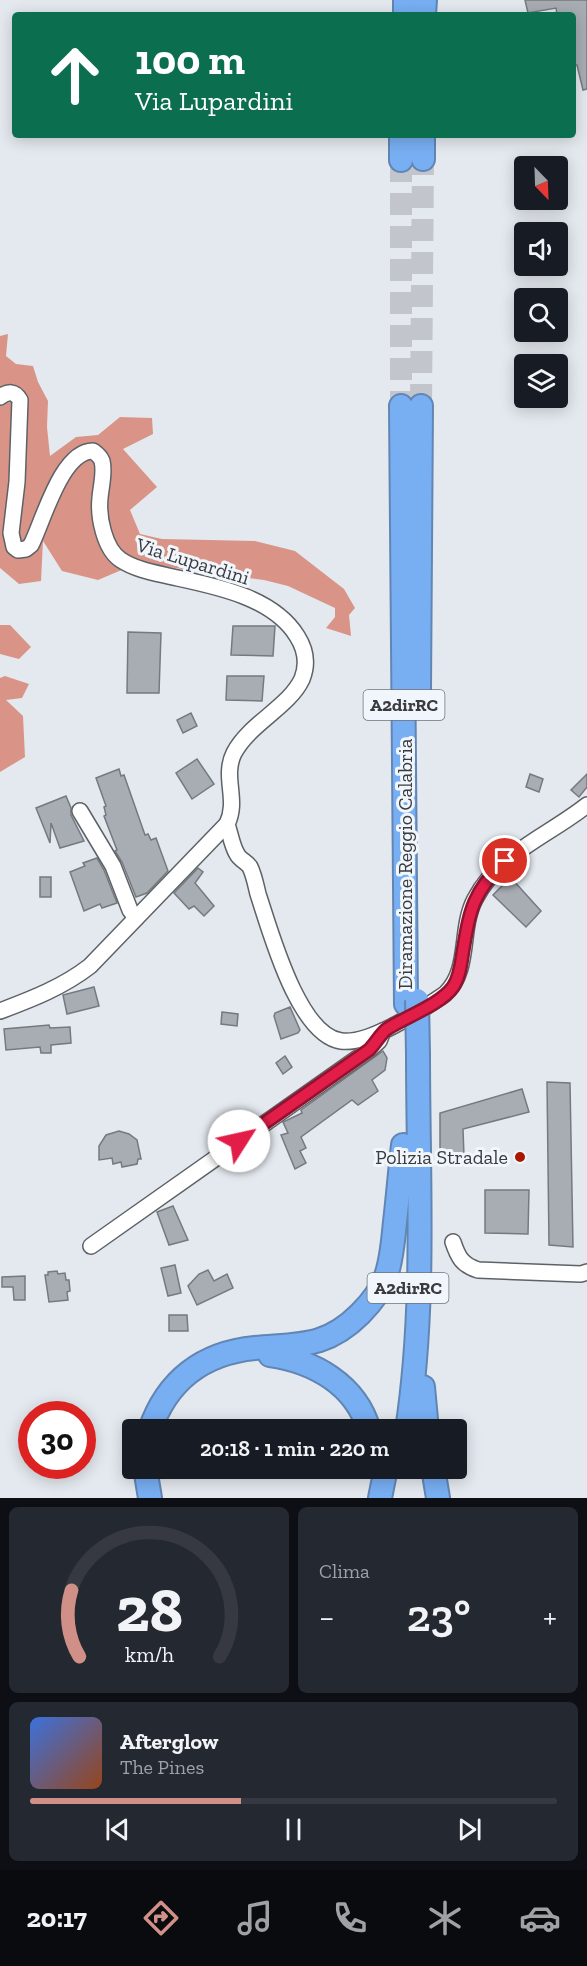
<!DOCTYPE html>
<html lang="it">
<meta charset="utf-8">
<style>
:root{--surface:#171b24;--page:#242831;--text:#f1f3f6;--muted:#9ea1a6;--line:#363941;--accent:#d09087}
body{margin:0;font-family:"Zilla Slab",serif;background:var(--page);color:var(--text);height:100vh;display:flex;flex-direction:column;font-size:22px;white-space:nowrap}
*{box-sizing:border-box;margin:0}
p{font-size:20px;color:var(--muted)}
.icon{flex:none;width:33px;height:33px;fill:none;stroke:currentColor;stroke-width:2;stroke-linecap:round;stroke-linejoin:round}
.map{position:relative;height:1498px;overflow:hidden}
.sheet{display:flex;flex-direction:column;gap:9px;padding:9px;background:#0d0f14;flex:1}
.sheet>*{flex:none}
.hud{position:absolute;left:12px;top:12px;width:564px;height:126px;border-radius:6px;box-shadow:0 3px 15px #0003;background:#0b6e4f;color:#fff;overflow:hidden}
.needle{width:39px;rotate:157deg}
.tools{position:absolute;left:514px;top:156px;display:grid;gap:12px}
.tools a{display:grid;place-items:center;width:54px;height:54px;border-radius:6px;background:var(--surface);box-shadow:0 3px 15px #0003;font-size:30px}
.speed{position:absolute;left:18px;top:1401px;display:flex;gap:12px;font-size:30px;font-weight:700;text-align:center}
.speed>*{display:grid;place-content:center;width:78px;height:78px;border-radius:50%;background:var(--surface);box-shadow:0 3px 15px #0003;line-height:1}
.speed .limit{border:9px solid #d22;background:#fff;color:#111}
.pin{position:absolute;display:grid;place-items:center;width:51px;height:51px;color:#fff;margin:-26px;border:3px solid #fff;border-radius:50%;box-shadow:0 2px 6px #0007}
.me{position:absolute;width:66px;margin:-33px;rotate:55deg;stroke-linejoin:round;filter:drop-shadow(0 0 4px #0008)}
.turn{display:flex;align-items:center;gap:21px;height:126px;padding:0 24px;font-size:27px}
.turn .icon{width:78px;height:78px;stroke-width:2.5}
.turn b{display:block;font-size:42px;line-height:51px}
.big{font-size:45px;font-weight:600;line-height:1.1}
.sheet .card{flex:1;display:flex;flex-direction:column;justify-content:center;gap:9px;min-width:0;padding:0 21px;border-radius:9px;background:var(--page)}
.sheet .dial{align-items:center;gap:0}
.dial svg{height:156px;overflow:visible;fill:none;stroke:var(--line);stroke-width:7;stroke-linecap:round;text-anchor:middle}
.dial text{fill:var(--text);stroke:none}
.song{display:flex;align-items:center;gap:18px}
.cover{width:72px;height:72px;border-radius:9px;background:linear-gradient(135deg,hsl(220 70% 55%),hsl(20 70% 35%))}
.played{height:6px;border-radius:3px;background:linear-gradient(90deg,var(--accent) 40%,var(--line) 40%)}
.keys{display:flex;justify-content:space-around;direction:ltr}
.heat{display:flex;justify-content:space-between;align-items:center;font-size:33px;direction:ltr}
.sheet .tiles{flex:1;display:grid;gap:9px;grid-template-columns:1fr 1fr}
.card:last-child{grid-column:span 2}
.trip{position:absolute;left:122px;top:1419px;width:345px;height:60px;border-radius:6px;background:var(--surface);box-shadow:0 3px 15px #0003;font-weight:600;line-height:60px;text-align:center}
.tab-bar{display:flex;height:96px;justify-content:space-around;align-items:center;background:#090b0e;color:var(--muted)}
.tab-bar .icon{width:42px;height:42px}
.tab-bar .active{color:var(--accent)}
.tab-bar b{font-size:27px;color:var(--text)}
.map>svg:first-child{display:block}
.forest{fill:#d99487}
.building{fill:#a8adb3;stroke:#757a7f;stroke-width:1.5}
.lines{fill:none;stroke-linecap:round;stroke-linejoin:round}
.highway-tunnel{stroke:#c2c6cc;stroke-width:22;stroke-dasharray:22 11;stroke-linecap:butt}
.minor-casing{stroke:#5d6267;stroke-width:18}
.highway-casing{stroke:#6286b4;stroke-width:26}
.minor{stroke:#fff;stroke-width:15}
.highway{stroke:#78aff3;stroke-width:22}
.highway-bridge-casing{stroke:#6286b4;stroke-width:26;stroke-linecap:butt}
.highway-bridge{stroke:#78aff3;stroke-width:22}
.route-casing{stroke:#92132f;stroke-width:15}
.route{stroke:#e11d48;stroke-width:10}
.poi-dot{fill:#a81800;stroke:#f1f6fc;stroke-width:2}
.labels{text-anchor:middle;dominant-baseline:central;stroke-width:6;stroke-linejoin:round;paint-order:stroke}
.shield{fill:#f1f6fc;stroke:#707377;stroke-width:1.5}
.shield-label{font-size:18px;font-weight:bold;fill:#393b3e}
.street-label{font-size:20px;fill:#393b3e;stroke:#f1f6fc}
.poi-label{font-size:20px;fill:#393b3e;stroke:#f1f6fc;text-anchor:end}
</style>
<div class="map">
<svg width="587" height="1498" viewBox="0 0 587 1498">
<rect width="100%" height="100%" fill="#e4e9ef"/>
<g class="forest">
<path d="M 8,334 L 6,356 L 16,364 L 33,366 L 38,382 L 48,401 L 47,427 L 50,456 L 76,437 L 98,435 L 120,417 L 152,418 L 153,434 L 123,449 L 157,487 L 130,510 L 140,534 L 162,539 L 255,541 L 295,551 L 344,589 L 355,608 L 349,615 L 351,636 L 326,628 L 335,617 L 335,608 L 288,586 L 264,580 L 138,563 L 98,580 L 62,571 L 43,541 L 41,581 L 19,584 L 0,568 L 0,336 Z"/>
<path d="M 0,625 L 10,625 L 31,647 L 19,659 L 0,654 Z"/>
<path d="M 5,676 L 29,684 L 22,698 L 6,700 L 23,716 L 25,757 L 0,772 L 0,678 Z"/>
</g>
<g class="building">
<path d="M 525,0 L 587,0 L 587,89 L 583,90 L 577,65 L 573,65 L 573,15 L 557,15 L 556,8 L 528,13 Z"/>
<path d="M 233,626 L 275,626 L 273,656 L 231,655 Z"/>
<path d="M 128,632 L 161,633 L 159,693 L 127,693 Z"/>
<path d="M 227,676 L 264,676 L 262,701 L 226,700 Z"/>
<path d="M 191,713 L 197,726 L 183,733 L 177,720 Z"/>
<path d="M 197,759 L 214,784 L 192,799 L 176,773 Z"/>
<path d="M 119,769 L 121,776 L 124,775 L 145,835 L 148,834 L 151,840 L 156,838 L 168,871 L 147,893 L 136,897 L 122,862 L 115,851 L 117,850 L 104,816 L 106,815 L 104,807 L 106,806 L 96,778 Z"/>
<path d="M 530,774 L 543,779 L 539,792 L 526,787 Z"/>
<path d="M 587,774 L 587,787 L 579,797 L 571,790 Z"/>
<path d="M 66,796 L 71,808 L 71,815 L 84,841 L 60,848 L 51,823 L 50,843 L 36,808 Z"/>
<path d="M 97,858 L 104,870 L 117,903 L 102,908 L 100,904 L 84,911 L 70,872 L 85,866 L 83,863 Z"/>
<path d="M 198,868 L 203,872 L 195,883 L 214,906 L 204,916 L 194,906 L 189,909 L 174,893 Z"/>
<rect x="40" y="877" width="11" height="20"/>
<path d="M 509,879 L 512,879 L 541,911 L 526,927 L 493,895 Z"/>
<path d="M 94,987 L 99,1006 L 67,1014 L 63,995 Z"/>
<path d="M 290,1007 L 300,1030 L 298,1033 L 281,1039 L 274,1016 L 275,1013 Z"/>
<path d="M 222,1012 L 238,1014 L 237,1026 L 221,1024 Z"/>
<path d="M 49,1025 L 50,1028 L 70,1027 L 71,1043 L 51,1045 L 51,1053 L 41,1053 L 40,1047 L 6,1050 L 4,1029 Z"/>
<path d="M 383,1051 L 387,1058 L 385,1070 L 372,1080 L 378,1091 L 358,1105 L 352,1100 L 301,1137 L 306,1148 L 300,1151 L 306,1163 L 295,1169 L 281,1135 L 288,1133 L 283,1122 L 302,1113 L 301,1110 Z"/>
<path d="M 285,1056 L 292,1067 L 283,1074 L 276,1063 Z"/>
<path d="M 547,1082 L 570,1083 L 573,1247 L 549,1245 Z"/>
<path d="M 522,1089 L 529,1112 L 463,1129 L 464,1156 L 440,1158 L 440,1113 Z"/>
<path d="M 119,1131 L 129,1134 L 137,1140 L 141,1159 L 138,1159 L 137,1164 L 122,1167 L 121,1162 L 113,1164 L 112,1158 L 99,1160 L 99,1146 L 106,1135 Z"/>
<path d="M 485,1190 L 529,1190 L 528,1234 L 485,1233 Z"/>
<path d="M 173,1206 L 188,1240 L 169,1245 L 157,1212 Z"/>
<path d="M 175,1265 L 181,1293 L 168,1296 L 161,1268 Z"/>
<path d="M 208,1270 L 214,1281 L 227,1274 L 233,1288 L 197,1305 L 188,1286 L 199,1274 Z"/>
<path d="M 57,1271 L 58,1274 L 65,1273 L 66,1280 L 69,1280 L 70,1291 L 67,1292 L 68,1300 L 49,1302 L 45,1275 L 48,1275 L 48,1272 Z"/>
<path d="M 25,1276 L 25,1300 L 14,1300 L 13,1287 L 2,1287 L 2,1277 Z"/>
<path d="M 169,1315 L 187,1315 L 188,1331 L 169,1331 Z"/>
</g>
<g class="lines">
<g class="highway-tunnel">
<path d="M 401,160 L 401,406"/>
<path d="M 421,406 L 423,159"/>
</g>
<defs>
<g id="minor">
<path d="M 0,397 C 8,391 15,391 20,400 L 17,482 L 11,533 L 14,547 L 18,550 L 26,549 L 31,545 C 43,522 61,451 93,451 C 97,454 100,456 102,461 C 105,472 101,486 100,498 C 98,516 104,549 121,560 C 136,570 156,573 173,577 C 215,586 273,597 297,636 C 306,650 308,664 302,679 C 289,707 250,723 234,753 C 222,777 239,800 227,824 C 230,833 232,846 237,854 C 240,860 247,862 250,867 C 254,875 256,886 258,894 C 270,930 298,1035 341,1041 C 370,1045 421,1010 445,994 C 471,970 459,929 475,899 C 499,853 548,836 587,805"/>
<path d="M 80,811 L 113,866 L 130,910 L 136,918"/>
<path d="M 0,1011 C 32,999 63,987 90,966 L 227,824"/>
<path d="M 453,1242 C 458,1257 462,1265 478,1270 L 581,1274 L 587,1272"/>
<path d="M 91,1246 L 369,1050 L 379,1041 L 383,1031"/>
</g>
<g id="highway">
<path d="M 405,15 L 405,0"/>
<path d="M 424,15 L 425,0"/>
<path d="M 423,159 L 423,135"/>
<path d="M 401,160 L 401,135"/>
<path d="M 401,406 L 406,1004"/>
<path d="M 419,690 L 421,406"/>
<path d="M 270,1355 C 313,1361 356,1384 369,1430"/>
<path d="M 423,1387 L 427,1430"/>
<path d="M 150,1430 C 167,1380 203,1353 255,1348 C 299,1344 326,1348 360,1314 C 371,1303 381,1290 386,1276 C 392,1259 393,1240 395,1222 C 398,1196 400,1170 403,1145"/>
<path d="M 407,1430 C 426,1305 418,1179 418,1054"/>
<path d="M 145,1468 L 150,1498"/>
<path d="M 433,1468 L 438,1498"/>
<path d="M 380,1498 L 386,1468"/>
</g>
</defs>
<use href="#minor" class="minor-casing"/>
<use href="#highway" class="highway-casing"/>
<use href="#minor" class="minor"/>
<use href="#highway" class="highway"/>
<defs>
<path id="highway-bridge" d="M 417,1000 L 418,1054"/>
</defs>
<use href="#highway-bridge" class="highway-bridge-casing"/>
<use href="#highway-bridge" class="highway-bridge"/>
</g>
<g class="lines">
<defs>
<path id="route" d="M 239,1141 L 369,1050 C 375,1044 382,1032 387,1029 C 405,1017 440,1005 453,987 C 460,977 461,963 463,951 C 470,909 473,892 505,861"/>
</defs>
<use href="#route" class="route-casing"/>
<use href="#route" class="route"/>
</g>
<circle class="poi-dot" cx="520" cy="1157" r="6"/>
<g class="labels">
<g class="shield">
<rect x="363.5" y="690" width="81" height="30" rx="4.5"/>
<rect x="367.5" y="1273" width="81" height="30" rx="4.5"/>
</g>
<g class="shield-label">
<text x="404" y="705">A2dirRC</text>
<text x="408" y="1288">A2dirRC</text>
</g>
<g class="street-label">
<text transform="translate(193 561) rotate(17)">Via Lupardini</text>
<text transform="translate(405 864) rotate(-90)">Diramazione Reggio Calabria</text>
</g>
<g class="poi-label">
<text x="508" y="1157">Polizia Stradale</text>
</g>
</g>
</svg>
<div class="tools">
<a><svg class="needle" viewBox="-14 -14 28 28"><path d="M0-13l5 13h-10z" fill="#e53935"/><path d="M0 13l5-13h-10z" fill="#9ea1a6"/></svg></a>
<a><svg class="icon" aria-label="sound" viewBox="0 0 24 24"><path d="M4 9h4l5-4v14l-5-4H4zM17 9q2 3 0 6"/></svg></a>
<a><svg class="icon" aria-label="search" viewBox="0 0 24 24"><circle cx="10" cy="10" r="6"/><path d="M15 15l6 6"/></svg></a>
<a><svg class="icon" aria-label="layers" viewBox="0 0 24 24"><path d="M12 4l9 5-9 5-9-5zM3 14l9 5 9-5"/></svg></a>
</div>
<div class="speed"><div class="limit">30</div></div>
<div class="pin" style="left:505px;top:861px;background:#d93025"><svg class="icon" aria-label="arrive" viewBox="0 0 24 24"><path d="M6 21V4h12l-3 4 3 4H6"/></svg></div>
<svg class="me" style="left:239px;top:1141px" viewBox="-20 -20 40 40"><circle r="19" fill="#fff"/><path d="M0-13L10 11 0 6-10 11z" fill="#e11d48"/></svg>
<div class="trip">20:18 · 1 min · 220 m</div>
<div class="hud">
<div class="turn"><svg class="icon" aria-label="ahead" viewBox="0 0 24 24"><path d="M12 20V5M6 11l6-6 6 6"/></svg><div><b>100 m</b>Via Lupardini</div></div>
</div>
</div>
<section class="sheet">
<div class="tiles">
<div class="card dial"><svg viewBox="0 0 100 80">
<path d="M14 69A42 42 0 1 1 86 69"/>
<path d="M14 69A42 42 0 0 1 10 35" stroke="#d09087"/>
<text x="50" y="56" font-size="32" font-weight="700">28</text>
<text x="50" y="72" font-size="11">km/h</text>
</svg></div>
<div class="card"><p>Clima</p>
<div class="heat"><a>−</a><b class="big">23°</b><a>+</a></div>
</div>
<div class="card">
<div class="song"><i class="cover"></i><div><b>Afterglow</b><p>The Pines</p></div></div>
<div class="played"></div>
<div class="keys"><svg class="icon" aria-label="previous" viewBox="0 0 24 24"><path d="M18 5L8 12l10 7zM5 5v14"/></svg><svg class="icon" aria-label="pause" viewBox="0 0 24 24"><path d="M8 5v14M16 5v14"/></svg><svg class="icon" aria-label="next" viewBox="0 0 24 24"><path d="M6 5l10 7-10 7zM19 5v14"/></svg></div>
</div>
</div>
</section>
<nav class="tab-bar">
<b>20:17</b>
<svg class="icon active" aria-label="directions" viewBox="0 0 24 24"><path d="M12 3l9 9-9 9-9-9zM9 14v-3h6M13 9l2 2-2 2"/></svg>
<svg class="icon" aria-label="music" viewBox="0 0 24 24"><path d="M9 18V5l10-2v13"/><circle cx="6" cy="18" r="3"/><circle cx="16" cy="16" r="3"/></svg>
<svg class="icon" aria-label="phone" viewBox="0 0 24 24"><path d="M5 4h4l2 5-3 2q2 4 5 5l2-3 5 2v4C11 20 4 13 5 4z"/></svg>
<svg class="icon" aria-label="climate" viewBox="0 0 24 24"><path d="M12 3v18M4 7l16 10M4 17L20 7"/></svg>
<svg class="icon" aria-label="car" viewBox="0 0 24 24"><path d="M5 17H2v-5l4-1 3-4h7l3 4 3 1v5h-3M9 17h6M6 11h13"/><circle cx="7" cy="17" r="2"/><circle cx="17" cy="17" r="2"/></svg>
</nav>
